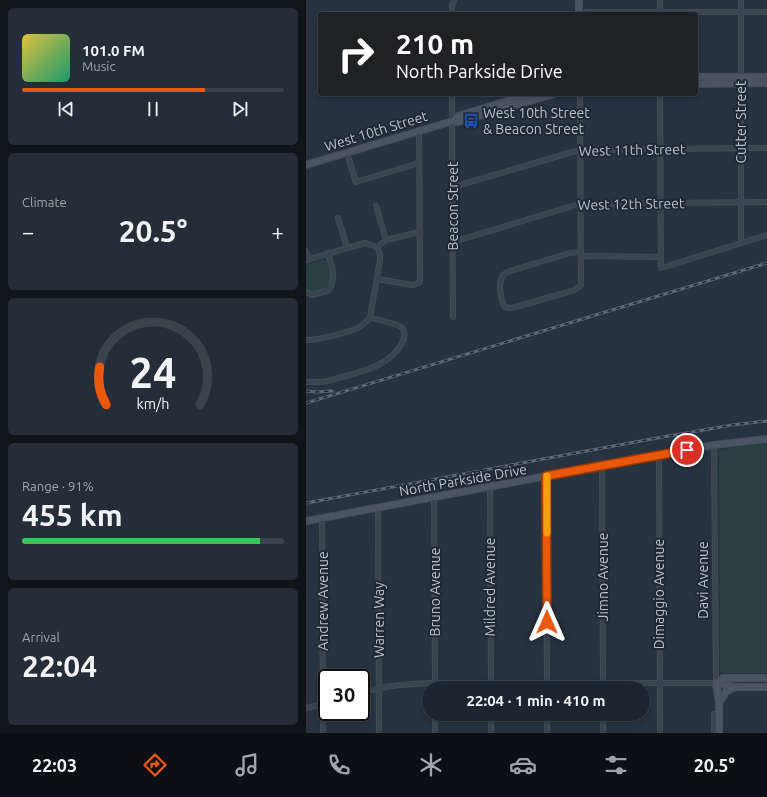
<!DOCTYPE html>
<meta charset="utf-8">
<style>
:root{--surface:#1d2630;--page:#252e38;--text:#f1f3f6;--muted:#a0a5ab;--line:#3b434c;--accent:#ea580c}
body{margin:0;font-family:Ubuntu,sans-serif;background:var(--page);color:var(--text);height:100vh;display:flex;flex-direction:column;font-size:15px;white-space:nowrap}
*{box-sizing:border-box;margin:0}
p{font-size:13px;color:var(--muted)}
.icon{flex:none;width:22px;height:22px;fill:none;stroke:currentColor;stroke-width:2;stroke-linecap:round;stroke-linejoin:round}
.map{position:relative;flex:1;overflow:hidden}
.panel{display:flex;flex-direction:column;gap:8px;padding:8px;background:#10151a;width:306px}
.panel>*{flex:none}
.guide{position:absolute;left:12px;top:12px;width:380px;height:84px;border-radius:4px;box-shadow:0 2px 6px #0003,0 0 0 1px var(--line);background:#202124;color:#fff;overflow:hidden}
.speed{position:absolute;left:12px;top:669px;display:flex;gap:8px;font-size:20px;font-weight:700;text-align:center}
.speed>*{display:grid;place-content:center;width:52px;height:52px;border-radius:50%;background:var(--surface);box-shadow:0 2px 6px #0003,0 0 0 1px var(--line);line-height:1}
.speed .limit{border:2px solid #111;border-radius:6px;background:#fff;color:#111}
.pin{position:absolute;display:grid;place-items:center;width:34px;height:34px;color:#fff;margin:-17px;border:2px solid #fff;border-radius:50%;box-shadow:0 1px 4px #0007}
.me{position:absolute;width:44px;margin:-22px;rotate:0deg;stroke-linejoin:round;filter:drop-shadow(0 0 3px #0008)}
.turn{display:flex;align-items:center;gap:14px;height:84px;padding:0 12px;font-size:18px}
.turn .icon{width:52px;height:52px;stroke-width:2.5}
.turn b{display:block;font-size:28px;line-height:34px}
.big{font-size:30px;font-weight:700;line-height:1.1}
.panel .card{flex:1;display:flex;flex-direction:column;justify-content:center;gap:6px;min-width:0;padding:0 14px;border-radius:6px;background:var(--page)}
.panel .dial{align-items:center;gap:0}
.dial svg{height:104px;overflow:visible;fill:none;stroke:var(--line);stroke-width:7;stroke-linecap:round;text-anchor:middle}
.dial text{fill:var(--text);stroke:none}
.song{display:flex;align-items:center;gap:12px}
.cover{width:48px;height:48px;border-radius:6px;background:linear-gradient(135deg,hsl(50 70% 55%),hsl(160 70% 35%))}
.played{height:4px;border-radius:2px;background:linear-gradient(90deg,var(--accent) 70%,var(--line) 70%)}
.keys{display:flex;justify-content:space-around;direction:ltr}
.heat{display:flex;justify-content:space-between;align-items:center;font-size:22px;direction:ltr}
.charge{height:6px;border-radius:3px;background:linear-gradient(90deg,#34c759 91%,var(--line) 0)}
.trip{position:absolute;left:116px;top:681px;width:228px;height:40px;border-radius:20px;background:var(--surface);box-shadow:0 2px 6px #0003,0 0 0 1px var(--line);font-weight:700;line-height:40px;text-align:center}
.menu{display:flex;height:64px;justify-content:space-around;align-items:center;background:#0c0f13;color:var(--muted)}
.menu .icon{width:28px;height:28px}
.menu .on{color:var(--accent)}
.menu b{font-size:18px;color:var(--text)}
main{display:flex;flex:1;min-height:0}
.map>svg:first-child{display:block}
.green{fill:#293f41}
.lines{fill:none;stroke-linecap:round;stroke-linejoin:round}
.street-casing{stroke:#454e5a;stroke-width:6}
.secondary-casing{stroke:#454e5a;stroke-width:8}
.street{stroke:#3b4550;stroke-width:4.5}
.secondary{stroke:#4a5463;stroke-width:6}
.rail-casing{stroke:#5e6977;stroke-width:3}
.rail{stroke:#202936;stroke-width:1.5;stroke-dasharray:4.5;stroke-linecap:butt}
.route-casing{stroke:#983908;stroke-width:10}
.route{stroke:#ea580c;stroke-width:7}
.slow{stroke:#f59e0b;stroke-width:7}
.labels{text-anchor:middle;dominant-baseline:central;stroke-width:4;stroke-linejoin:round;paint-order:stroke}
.poi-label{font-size:14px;fill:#b8c0ca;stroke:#202936;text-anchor:start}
.street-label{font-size:14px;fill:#b8c0ca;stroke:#202936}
</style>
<main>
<section class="panel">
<div class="card">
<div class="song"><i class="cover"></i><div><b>101.0 FM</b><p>Music</p></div></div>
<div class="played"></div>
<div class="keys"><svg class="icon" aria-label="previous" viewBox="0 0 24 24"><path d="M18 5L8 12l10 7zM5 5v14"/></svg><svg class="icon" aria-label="pause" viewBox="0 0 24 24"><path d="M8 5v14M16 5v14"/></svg><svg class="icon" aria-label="next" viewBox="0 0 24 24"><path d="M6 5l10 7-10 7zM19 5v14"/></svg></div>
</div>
<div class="card"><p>Climate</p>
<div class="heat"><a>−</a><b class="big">20.5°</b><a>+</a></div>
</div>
<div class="card dial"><svg viewBox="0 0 100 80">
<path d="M14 69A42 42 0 1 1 86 69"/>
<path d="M14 69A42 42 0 0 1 9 40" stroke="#ea580c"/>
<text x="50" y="56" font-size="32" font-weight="700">24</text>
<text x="50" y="72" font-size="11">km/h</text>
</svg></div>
<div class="card"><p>Range · 91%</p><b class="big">455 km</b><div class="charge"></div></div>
<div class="card"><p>Arrival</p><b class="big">22:04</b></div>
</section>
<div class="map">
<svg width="461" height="733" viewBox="0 0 461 733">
<rect width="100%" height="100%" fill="#273340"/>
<g class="green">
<path d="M 17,260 L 21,261 C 25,275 29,286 12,291 C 7,292 4,292 0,288 L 0,265 Z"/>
<path d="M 461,443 L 461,673 L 418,673 L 414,671 L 413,451 L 439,445 Z"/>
</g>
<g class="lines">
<defs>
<g id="street">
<path d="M 354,0 L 354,14"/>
<path d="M 435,0 L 435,243"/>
<path d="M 146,14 L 146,6 L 148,0"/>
<path d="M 271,14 L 280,12 L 461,12"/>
<path d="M 146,94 L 147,317"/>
<path d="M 274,94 L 275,285 L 269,290 L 206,308 L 202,308 L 198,306 C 194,295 190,279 201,272 L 264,253 L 274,252"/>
<path d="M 354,94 L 355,268 L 461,235"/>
<path d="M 41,153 L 50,182 L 113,163"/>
<path d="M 147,187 L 273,150 L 461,148"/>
<path d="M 70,206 L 80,240"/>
<path d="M 32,218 L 41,247"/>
<path d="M 147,242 L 273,204 L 461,202"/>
<path d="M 71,247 L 80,240 L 114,232"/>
<path d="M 0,251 L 3,259"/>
<path d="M 275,256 L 355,257"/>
<path d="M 0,260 L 59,243 L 71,247 L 74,255 L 74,260 L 64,318 C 60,322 57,325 52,328 C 40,333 13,340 0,340"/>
<path d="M 71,279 L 107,285 L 113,283 L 114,280 L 113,131"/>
<path d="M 0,292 L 6,295 L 23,290 C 31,278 26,267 22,253"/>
<path d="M 0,382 L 14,382 L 22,381 C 48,373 82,369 96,343 C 99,338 100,333 96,328 C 91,323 72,320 64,318"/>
<path d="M 353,455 L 354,733"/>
<path d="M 296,466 L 297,688"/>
<path d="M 240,476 L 241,688"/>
<path d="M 184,487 L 185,688"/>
<path d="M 128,497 L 129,688"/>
<path d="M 72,508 L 73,733"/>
<path d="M 16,518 L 17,733"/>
<path d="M 55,693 C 81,685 102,684 129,683 L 410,683 L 408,445"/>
<path d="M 0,708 L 21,703"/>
<path d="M 129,714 L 129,733"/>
<path d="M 185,714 L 185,733"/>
<path d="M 241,714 L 241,733"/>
<path d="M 297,714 L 297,733"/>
<path d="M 408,733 L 408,714 L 413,715"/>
</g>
<g id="secondary">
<path d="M 273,0 L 273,14"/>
<path d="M 390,77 L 461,77"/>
<path d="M 390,84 L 461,83"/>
<path d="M 147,121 L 152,122 L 248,94"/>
<path d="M 0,165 L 147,121 L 152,116 L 224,94"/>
<path d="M 0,521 L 353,455 L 408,445 L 461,439"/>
<path d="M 410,683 L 417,678 L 461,678"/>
<path d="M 410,683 C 426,688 444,687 461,687"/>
<path d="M 410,683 L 413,703 L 413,733"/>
<path d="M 413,703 L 420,692 L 430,687"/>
</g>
</defs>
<use href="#street" class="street-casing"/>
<use href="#secondary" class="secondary-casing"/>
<use href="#street" class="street"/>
<use href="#secondary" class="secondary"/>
<defs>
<g id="rail">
<path d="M 0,391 L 10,392 L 26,391"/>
<path d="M 0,403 L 461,263"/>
<path d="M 0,503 L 351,438 L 426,425 L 461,421"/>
</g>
</defs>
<use href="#rail" class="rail-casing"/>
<use href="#rail" class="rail"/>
</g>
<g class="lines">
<defs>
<path id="route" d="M 241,622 L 240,476 L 381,450"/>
</defs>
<use href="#route" class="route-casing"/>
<use href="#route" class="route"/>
<path class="slow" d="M 241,533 L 241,476"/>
</g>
<defs>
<symbol id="bus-bare" viewBox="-9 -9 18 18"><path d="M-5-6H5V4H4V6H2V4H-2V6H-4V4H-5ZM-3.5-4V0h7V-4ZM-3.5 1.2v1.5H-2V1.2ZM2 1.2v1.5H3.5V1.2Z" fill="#1a4fb4" stroke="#202936" stroke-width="2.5" paint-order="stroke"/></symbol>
</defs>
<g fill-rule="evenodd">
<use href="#bus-bare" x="154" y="110" width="22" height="22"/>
</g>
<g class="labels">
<g class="poi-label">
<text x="177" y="113">West 10th Street<tspan x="177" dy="16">&amp; Beacon Street</tspan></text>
</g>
<g class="street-label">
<text transform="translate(435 122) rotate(-90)">Cutter Street</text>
<text transform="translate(70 131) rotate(-17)">West 10th Street</text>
<text transform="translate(326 150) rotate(-1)">West 11th Street</text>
<text transform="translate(325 204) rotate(-1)">West 12th Street</text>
<text transform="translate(147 206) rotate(-90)">Beacon Street</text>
<text transform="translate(157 480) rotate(-10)">North Parkside Drive</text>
<text transform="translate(297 577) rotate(-90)">Jimno Avenue</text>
<text transform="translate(397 580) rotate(-90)">Davi Avenue</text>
<text transform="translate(184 587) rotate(-90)">Mildred Avenue</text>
<text transform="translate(129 592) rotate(-90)">Bruno Avenue</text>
<text transform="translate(353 594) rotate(-90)">Dimaggio Avenue</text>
<text transform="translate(17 601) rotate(-90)">Andrew Avenue</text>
<text transform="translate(73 620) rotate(-90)">Warren Way</text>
</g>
</g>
</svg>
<div class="speed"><div class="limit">30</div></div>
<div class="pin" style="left:381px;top:450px;background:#d93025"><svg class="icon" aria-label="arrive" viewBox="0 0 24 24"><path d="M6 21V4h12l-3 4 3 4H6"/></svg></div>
<svg class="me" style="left:241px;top:622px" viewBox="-20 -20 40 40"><path d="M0-17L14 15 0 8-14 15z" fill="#ea580c" stroke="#fff" stroke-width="4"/></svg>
<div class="trip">22:04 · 1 min · 410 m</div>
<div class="guide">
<div class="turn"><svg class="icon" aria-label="right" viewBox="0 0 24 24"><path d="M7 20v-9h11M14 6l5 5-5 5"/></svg><div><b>210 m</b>North Parkside Drive</div></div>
</div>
</div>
</main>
<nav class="menu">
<b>22:03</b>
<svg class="icon on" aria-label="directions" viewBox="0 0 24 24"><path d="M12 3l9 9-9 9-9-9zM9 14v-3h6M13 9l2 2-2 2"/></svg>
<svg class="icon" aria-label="music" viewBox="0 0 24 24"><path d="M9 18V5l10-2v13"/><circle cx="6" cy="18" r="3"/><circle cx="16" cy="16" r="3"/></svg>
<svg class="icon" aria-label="phone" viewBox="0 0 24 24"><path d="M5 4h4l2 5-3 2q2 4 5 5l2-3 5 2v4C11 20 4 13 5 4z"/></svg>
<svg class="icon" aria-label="climate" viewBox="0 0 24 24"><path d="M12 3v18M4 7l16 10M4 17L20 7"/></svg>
<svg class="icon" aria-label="car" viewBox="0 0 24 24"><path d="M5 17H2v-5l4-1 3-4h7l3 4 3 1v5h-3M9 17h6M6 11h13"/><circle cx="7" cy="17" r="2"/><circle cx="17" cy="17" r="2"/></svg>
<svg class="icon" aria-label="filters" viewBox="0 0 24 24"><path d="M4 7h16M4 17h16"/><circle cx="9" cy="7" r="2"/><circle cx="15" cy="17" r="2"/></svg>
<b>20.5°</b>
</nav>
